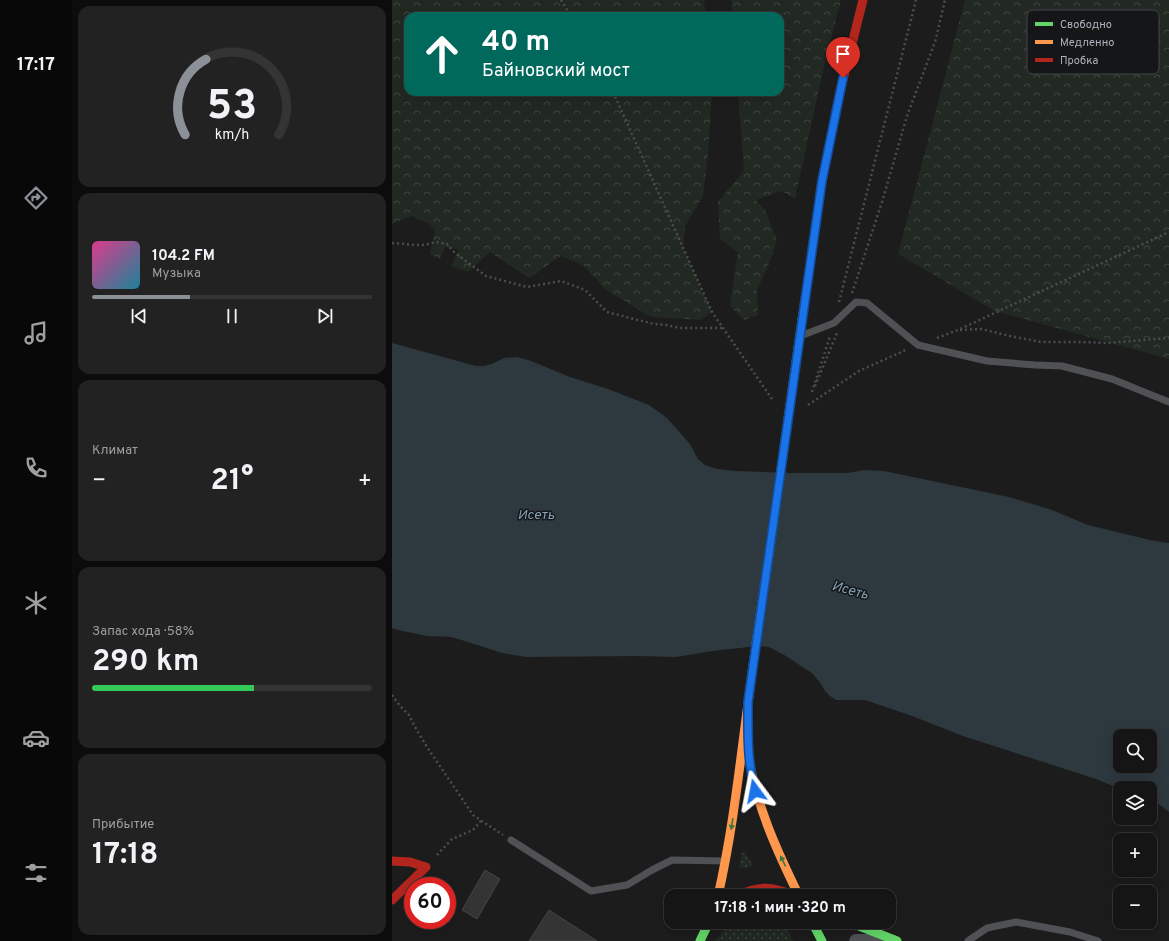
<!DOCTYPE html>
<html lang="ru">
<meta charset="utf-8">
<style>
:root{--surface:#151515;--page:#222;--text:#f1f3f6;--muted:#9d9fa0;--line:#343434;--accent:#8c9099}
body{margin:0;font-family:Overpass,sans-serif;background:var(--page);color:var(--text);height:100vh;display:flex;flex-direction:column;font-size:15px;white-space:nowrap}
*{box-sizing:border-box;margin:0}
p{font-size:13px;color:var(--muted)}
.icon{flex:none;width:22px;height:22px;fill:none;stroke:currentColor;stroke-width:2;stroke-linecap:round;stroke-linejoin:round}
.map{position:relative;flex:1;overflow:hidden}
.sheet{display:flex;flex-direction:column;gap:6px;padding:6px;background:#0c0c0c;width:320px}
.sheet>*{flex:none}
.guide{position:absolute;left:12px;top:12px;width:380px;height:84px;border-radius:12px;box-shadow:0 4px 16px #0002,0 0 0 1px var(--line);background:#00695c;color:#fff;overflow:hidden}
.buttons{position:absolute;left:721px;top:729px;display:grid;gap:8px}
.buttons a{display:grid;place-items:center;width:44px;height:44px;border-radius:8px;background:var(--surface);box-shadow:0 4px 16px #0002,0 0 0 1px var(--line);font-size:20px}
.speed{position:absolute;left:12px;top:877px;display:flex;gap:8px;font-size:20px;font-weight:700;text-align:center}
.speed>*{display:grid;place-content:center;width:52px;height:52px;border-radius:50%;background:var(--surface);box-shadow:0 4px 16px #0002,0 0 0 1px var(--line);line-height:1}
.speed .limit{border:6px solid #d22;background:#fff;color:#111}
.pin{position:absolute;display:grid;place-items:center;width:34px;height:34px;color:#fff;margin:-41px -17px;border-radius:50% 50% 50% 0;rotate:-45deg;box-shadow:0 0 4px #0007}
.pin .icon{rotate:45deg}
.me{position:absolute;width:44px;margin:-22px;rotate:347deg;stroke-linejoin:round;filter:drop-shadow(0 0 3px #0008)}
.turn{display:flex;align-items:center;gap:14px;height:84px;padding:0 12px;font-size:18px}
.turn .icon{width:52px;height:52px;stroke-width:2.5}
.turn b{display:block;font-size:28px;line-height:34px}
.big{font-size:30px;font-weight:700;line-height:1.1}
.sheet .widget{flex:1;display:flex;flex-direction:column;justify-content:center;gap:6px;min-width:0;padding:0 14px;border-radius:12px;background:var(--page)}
.sheet .dial{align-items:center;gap:0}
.dial svg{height:104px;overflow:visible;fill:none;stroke:var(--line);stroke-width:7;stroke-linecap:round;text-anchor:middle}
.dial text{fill:var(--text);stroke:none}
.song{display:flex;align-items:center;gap:12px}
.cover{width:48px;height:48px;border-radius:6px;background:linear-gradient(135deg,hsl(330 70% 55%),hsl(190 70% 35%))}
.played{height:4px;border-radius:2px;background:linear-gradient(90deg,var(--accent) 35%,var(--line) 35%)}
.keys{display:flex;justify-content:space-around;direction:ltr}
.heat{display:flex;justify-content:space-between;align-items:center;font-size:22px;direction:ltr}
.charge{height:6px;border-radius:3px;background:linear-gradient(90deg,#34c759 58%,var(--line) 0)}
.trip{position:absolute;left:272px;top:889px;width:232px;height:40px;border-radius:12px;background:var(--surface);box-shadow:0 4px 16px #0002,0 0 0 1px var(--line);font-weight:700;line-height:40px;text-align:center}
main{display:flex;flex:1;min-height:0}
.menu{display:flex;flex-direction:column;width:72px;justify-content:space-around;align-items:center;background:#080808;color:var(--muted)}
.menu .icon{width:28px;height:28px}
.menu .current{color:var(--accent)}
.menu b{font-size:18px;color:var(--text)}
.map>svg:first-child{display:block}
.green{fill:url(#green-dots)}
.forest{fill:url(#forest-crowns)}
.water{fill:#2e383f;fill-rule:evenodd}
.building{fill:#343434;stroke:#444548}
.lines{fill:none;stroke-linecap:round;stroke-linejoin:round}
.path{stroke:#4c4d4f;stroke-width:2.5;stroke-dasharray:2 3;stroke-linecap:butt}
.lane{stroke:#4f5155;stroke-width:7}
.street{stroke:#4f5155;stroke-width:14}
.fast{stroke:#63d668;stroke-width:9}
.slow{stroke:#ff974d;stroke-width:9}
.jam{stroke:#b3261e;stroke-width:9}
.oneway{fill:#3c7640}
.route-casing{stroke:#114b97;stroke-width:10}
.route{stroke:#1a73e8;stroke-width:7}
.labels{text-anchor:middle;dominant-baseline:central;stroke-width:3;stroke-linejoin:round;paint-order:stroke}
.water-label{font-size:14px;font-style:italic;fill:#84a2b8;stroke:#151618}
.key{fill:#151618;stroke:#43454a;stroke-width:1}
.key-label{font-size:11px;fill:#adb3bd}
</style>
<main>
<nav class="menu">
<b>17:17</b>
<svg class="icon current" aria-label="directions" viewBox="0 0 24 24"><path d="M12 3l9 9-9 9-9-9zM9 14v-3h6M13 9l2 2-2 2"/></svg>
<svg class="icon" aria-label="music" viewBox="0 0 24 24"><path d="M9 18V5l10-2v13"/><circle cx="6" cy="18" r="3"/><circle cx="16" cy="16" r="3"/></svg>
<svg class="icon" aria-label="phone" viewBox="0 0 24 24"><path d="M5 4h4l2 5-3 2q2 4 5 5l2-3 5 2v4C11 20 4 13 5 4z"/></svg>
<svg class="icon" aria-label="climate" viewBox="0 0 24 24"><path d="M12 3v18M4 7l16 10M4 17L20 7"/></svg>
<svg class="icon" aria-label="car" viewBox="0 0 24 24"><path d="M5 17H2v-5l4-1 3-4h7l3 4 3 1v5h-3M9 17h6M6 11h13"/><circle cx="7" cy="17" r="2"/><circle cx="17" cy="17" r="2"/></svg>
<svg class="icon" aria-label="filters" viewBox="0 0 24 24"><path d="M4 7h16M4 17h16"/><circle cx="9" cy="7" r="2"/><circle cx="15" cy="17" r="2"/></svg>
</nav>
<section class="sheet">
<div class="widget dial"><svg viewBox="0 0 100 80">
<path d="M14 69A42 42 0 1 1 86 69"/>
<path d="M14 69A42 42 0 0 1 30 11" stroke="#8c9099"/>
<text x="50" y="56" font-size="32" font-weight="700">53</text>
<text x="50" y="72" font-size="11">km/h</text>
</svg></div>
<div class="widget">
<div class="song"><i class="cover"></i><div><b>104.2 FM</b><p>Музыка</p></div></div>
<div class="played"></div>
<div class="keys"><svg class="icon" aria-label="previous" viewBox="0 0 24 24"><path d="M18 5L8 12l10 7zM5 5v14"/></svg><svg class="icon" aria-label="pause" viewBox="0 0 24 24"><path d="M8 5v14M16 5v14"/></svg><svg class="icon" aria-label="next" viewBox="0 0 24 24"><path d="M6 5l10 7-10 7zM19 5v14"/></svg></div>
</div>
<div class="widget"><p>Климат</p>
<div class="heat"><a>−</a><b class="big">21°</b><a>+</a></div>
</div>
<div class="widget"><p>Запас хода · 58%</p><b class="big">290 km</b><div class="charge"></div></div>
<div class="widget"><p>Прибытие</p><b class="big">17:18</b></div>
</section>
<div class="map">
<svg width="777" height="941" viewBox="0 0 777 941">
<defs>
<pattern id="green-dots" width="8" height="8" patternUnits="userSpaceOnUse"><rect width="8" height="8" fill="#212922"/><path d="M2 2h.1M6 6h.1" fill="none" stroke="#3f4640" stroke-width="1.8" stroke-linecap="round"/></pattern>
<pattern id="forest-crowns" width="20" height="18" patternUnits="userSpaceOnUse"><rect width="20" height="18" fill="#212922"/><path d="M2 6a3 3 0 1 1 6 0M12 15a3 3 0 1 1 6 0" fill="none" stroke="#3f4640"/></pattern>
</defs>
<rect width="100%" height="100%" fill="#1c1c1c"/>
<g class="green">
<path d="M 351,852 L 353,852 L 361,866 L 347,869 L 350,853 Z"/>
<path d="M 339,922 L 391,922 L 401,941 L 323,941 Z"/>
</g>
<g class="forest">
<path d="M 0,0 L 312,0 L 314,16 L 16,16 L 16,92 L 320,92 L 316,154 L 311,196 L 293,226 L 291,248 L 320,312 L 309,320 L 259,317 L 214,290 L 192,266 L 169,256 L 137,278 L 98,252 L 76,272 L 59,266 L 67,250 L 53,246 L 48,259 L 38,254 L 43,231 L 38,224 L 19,216 L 0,224 Z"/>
<path d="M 339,0 L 449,0 L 432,66 L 403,199 L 390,191 L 364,200 L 373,210 L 385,240 L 379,259 L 365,290 L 366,315 L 352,320 L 338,306 L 346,252 L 328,239 L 326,202 L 352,171 L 346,92 L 388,92 L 388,16 L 341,16 Z"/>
<path d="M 573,0 L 777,0 L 777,359 L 603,311 L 506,254 Z"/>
</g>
<path class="water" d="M 0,343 L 84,366 L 92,366 L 100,364 L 112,358 L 125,357 L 139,361 L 178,377 L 216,389 L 257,405 L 275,418 L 298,444 L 306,459 L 313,465 L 325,469 L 344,471 L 400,473 L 456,473 L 472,470 L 492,471 L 617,497 L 660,510 L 696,525 L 758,540 L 777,543 L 777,812 L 768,805 L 758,801 L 758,788 L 728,788 L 728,789 L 704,779 L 571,736 L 520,716 L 473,700 L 444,700 L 438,696 L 433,691 L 429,684 L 421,674 L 394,656 L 377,647 L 367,646 L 320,651 L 284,657 L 245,656 L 134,657 L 110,653 L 73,641 L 59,637 L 35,636 L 6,630 L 0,628 ZM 728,736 L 758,736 L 758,766 L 728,766 Z"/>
<g class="building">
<path d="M 93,870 L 108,879 L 85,919 L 70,910 Z"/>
<path d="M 157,910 L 205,941 L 137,941 Z"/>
</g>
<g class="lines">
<g class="path">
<path d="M 169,0 L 179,16"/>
<path d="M 221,92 L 320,312 L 380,399"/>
<path d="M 0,243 L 23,245 L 32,245 L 44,242 L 55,244 L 62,252 L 94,276 L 135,287 L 169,281 L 193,290 L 215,312 L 262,324 L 274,325 L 288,328 L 330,328"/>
<path d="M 460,293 L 490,202 L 515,116 L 543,42 L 553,0"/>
<path d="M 447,302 L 524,0"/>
<path d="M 568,330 L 589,329 L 618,336 L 649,342 L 687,342 L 715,343 L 777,338"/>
<path d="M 545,338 L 566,330 L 777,232"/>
<path d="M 423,386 L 445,333"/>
<path d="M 420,392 L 438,336"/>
<path d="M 416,405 L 467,371 L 516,349"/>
<path d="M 0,695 L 8,706 L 17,715 L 23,727 L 35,747 L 81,815 L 111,835"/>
<path d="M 45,855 L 60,839 L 81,830 L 89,821"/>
</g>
<g class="lane">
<path d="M 411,335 L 442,323 L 464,302 L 475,303 L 526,345 L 595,361 L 643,365 L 670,366 L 720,379 L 777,402"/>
<path d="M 119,840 L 199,891 L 235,885 L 260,870 L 280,860 L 332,861"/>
<path d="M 576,941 L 595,928 L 624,922 L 678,932 L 706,941"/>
</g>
<path class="street" d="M 464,941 L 493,941"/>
<g class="fast">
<path d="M 377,555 L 411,313"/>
<path d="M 420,922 L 430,941"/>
<path d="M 457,922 L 505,941"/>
<path d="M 308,941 L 317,922"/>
</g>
<g class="slow">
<path d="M 356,755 C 365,807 384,849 407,896"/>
<path d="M 326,896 C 341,830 348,763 357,696 C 363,649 370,602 377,555"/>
</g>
<g class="jam">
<path d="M 411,313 L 430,181 L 448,92 L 471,0"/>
<path d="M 0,861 L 18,862 L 34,867 L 0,900"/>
<path d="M 345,896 C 367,885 381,886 403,896"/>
</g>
</g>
<defs><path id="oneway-solid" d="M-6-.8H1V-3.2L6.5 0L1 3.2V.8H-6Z"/></defs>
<g class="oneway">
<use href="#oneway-solid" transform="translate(340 824) rotate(99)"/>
<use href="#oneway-solid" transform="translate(391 861) rotate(-116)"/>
</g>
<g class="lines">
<defs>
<path id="route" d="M 363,791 C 355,760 356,733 356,702 L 430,181 L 451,78"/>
</defs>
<use href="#route" class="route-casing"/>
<use href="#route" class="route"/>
</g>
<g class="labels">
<g class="water-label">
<text x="144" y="515">Исеть</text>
<text transform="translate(458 591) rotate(15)">Исеть</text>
</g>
</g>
<rect x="635" y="10" width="132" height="64" rx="6" class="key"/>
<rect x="643" y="22" width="18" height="4" fill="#63d668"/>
<rect x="643" y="40" width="18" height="4" fill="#ff974d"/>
<rect x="643" y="58" width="18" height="4" fill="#b3261e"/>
<g class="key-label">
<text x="668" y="28">Свободно</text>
<text x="668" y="46">Медленно</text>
<text x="668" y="64">Пробка</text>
</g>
</svg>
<div class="buttons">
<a><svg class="icon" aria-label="search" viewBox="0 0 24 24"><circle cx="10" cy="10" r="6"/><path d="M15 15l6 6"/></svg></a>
<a><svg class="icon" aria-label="layers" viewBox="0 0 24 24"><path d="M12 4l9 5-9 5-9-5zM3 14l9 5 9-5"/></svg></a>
<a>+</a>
<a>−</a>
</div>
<div class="speed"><div class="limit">60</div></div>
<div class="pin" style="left:451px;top:78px;background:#d93025"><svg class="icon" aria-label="arrive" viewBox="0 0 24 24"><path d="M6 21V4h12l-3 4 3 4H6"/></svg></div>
<svg class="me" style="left:363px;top:791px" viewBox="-20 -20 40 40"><path d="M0-17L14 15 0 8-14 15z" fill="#1a73e8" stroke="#fff" stroke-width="4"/></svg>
<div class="trip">17:18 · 1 мин · 320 m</div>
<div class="guide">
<div class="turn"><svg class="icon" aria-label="ahead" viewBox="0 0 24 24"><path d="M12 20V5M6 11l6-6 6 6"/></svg><div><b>40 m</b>Байновский мост</div></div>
</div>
</div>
</main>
